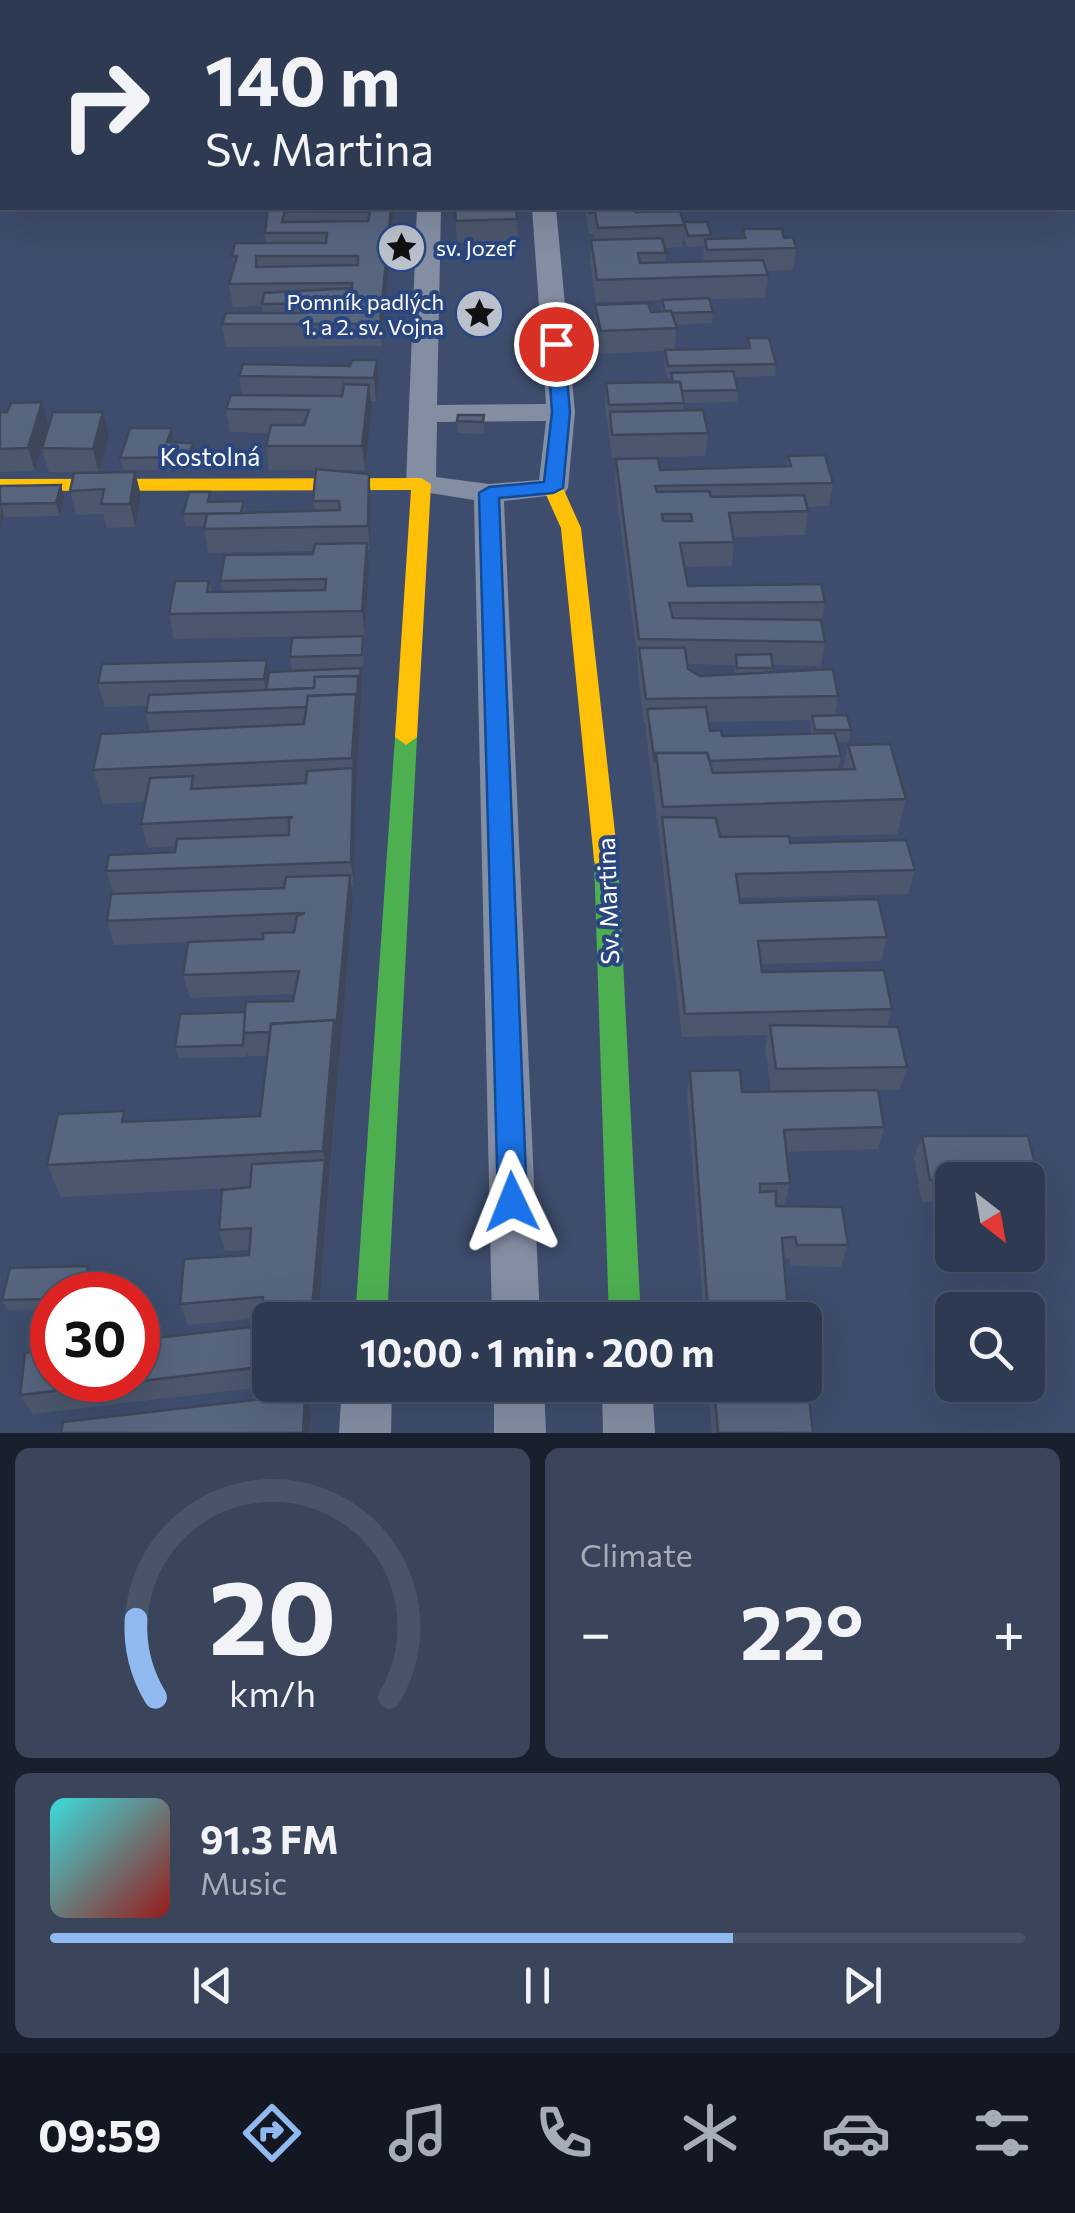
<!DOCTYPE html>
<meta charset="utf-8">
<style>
:root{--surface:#2e3a52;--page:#3a455c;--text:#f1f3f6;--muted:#a7adb8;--line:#495469;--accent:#90b9f0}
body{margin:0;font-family:Commissioner,sans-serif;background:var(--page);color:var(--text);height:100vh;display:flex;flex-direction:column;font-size:38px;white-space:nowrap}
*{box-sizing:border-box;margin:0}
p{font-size:32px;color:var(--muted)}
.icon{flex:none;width:55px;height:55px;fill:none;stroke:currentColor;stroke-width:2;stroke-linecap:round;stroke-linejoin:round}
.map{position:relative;height:1433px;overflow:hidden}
.details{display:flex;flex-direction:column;gap:15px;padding:15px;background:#19202d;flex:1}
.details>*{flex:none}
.guide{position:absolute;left:0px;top:0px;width:1075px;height:210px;box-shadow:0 10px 40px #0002,0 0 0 2px var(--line);background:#2e3a52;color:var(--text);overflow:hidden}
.needle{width:65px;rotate:149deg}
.controls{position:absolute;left:935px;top:1162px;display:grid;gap:20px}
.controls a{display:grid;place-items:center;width:110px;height:110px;border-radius:15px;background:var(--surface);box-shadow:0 10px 40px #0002,0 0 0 2px var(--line);font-size:50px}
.speed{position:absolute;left:30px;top:1272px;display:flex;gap:20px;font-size:50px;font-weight:700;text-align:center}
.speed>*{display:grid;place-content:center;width:130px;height:130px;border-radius:50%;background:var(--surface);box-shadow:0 10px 40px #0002,0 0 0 2px var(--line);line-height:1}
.speed .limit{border:15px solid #d22;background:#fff;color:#111}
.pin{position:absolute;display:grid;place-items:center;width:85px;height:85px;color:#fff;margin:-42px;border:5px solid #fff;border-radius:50%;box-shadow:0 2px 10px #0007}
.me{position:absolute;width:110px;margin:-55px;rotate:358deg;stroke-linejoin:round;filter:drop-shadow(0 0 8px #0008)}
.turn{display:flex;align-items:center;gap:35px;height:210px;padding:0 40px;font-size:45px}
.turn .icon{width:130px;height:130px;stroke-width:2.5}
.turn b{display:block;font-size:70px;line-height:85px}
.big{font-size:75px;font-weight:700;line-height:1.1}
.details .tile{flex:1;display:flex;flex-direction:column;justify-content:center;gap:15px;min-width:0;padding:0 35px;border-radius:15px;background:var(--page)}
.details .dial{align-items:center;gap:0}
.dial svg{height:260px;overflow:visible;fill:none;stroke:var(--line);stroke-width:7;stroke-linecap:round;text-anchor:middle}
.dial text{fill:var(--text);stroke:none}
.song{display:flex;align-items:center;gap:30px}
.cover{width:120px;height:120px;border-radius:15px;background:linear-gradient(135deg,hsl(180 70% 55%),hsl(0 70% 35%))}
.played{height:10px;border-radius:5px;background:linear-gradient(90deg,var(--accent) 70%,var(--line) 70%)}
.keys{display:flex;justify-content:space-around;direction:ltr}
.heat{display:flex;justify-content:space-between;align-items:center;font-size:55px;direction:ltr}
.details .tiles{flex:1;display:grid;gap:15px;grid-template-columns:1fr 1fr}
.tile:last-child{grid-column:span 2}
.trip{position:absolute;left:252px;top:1302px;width:570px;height:100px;border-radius:15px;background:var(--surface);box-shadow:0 10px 40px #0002,0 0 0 2px var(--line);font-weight:700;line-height:100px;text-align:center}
.menu{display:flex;height:160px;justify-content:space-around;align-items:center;background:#121721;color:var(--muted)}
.menu .icon{width:70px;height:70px}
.menu .on{color:var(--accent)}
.menu b{font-size:45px;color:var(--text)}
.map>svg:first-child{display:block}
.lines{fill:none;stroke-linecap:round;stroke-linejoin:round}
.street{fill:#848ea3;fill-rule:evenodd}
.fast{fill:#4caf50;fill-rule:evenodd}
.slow{fill:#ffc107;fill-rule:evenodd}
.wall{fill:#4c576d;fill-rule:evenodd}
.shaded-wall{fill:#3e4759}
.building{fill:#58657f;stroke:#3e4759;stroke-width:2.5;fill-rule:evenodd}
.route{fill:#1a73e8;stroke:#114b97;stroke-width:2.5}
.labels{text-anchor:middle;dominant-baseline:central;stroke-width:8;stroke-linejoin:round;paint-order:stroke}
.far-poi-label{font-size:22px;fill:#fff;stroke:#2a4681;text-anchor:start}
.street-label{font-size:25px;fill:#fff;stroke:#2a4681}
</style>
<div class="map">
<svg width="1075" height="1433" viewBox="0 0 1075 1433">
<rect width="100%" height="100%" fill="#3e4d6d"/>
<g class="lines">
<g class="street">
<rect x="1072" y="33" width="3" height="12"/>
<path d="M 417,208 L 441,208 L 437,405 L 546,404 L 532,208 L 556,208 L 575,412 L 568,488 L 564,494 L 504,501 L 540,1320 L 492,1320 L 474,500 L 411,490 L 406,484 ZM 546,421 L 539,480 L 489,484 L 436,477 L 437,422 Z"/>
<path d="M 342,1385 L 392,1385 L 391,1433 L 339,1433 Z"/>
<path d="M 494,1385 L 544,1385 L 546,1433 L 494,1433 Z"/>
<path d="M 602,1385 L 652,1385 L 655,1433 L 603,1433 Z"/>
</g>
<g class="fast">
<path d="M 406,729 L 417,737 L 387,1320 L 355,1320 L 395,737 Z"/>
<path d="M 606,850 L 615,853 L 618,860 L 641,1320 L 609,1320 L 594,860 L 597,853 Z"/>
</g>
<g class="slow">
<path d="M 421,478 L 431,484 L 417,737 L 406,745 L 395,737 L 411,490 L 0,491 L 0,479 Z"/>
<path d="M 553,482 L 563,488 L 581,528 L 618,860 L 615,867 L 597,867 L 594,860 L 561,528 L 543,488 Z"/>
</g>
</g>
<g class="wall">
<path d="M 547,0 L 664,0 L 664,2 L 638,0 L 638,2 L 547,2 Z"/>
<path d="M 268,208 L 393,208 L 382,346 L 226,347 L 222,324 L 263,313 L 262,306 L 233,307 L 229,284 L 234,269 L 232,256 L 266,243 L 265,233 Z"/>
<path d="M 455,208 L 517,219 L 518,241 L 457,243 Z"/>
<path d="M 585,208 L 678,208 L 684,225 L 711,235 L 710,239 L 742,238 L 743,229 L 784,238 L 796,248 L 793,270 L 767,271 L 768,275 L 765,298 L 709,299 L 713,312 L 712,323 L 676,325 L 675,350 L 747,348 L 748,338 L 776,364 L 775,376 L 735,377 L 738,390 L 737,402 L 684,403 L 683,410 L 708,433 L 705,456 L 612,458 L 605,407 L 606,383 L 671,382 L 671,378 L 667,378 L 664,362 L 665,351 L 600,354 L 594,328 L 595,305 L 651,312 L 661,311 L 662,300 L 596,302 L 590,262 L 591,240 L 595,240 L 594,234 L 589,234 ZM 683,234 L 687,247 L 704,246 L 703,261 L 665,262 L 665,248 L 682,247 Z"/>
<path d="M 377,360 L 379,383 L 376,401 L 371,401 L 372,408 L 365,470 L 323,470 L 369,474 L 371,498 L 370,550 L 368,550 L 369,567 L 365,635 L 174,639 L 169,614 L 209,581 L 212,592 L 223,592 L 220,581 L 313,554 L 314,551 L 208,553 L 204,526 L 186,526 L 183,514 L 212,502 L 244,501 L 246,513 L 315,511 L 313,501 L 316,470 L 269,470 L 266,446 L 269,433 L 230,432 L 226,409 L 242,395 L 239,376 L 350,366 Z"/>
<path d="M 42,402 L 48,425 L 35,471 L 0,472 L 0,412 L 7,412 Z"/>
<path d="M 484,415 L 484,434 L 458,433 L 457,421 Z"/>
<path d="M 109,436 L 99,473 L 135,472 L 141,496 L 135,527 L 107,528 L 103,514 L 76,515 L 70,491 L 99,473 L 49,472 L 42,448 Z"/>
<path d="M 174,440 L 173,442 L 193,443 L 196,455 L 191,470 L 123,470 L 120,458 Z"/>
<path d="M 788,456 L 833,483 L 829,506 L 807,507 L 808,511 L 805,535 L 733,537 L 734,542 L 732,566 L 684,567 L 688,586 L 825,602 L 822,622 L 825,642 L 821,666 L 772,665 L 772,672 L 838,696 L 835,716 L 851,730 L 848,742 L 837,742 L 841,756 L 838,769 L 843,769 L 848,745 L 906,799 L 897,834 L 790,837 L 790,843 L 915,870 L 908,894 L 739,898 L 740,903 L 887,937 L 881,961 L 761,964 L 762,972 L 892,1009 L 887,1027 L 907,1067 L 900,1090 L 878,1090 L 884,1127 L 878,1149 L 786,1152 L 790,1183 L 784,1205 L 776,1205 L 848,1245 L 841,1267 L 791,1266 L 790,1258 L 784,1259 L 788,1311 L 786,1320 L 704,1320 L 687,1094 L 690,1071 L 742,1092 L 771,1091 L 765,1048 L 768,1035 L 682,1037 L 660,841 L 646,734 L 646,723 L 644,723 L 638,672 L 638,664 L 615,482 L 616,459 L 660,470 L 787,466 ZM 687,664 L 734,665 L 735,674 L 700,676 L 688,669 ZM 811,720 L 811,734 L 722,736 L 710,731 L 709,722 Z"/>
<path d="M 0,486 L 64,497 L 60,516 L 4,517 L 0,531 Z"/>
<path d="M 365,648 L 363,667 L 292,670 L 290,657 Z"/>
<path d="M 267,660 L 269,672 L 361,668 L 362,680 L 356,792 L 354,886 L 352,886 L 353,899 L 318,1320 L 270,1320 L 270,1385 L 279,1385 L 32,1414 L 20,1395 L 261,1326 L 261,1318 L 188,1325 L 180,1304 L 249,1255 L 250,1250 L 225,1251 L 219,1230 L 250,1187 L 61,1197 L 47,1165 L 128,1121 L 260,1116 L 267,1056 L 248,1056 L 246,1050 L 246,1057 L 179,1058 L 175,1047 L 245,1012 L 293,1001 L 294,994 L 190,998 L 183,975 L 188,942 L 114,945 L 107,921 L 114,894 L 106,871 L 175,852 L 176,846 L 148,848 L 141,824 L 145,802 L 103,804 L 93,770 L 150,732 L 146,713 L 147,706 L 105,707 L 98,683 Z"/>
<path d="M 922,1136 L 1039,1180 L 1029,1201 L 1028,1180 L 952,1180 L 952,1202 L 922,1202 L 914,1158 Z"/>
<path d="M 88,1266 L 93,1277 L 89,1295 L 52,1295 L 52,1309 L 8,1310 L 2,1300 Z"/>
<path d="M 711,1385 L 714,1385 L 813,1433 L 712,1433 L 709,1395 Z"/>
</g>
<g class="shaded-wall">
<path d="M 0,0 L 11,0 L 9,2 L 2,2 L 2,11 L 0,14 Z"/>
<path d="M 418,0 L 432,0 L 430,2 L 417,2 Z"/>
<path d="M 391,208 L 393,208 L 393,216 L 382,346 L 380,324 Z"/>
<path d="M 377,360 L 379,383 L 376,401 L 374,378 Z"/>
<path d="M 369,385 L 372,408 L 365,470 L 362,446 Z"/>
<path d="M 42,402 L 48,425 L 35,471 L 28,448 Z"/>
<path d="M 103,412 L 109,436 L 99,473 L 93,449 Z"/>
<path d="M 172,428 L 174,440 L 170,454 L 167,442 Z"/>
<path d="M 193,443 L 196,455 L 191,470 L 188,457 Z"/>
<path d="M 135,472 L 141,496 L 135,527 L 130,504 Z"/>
<path d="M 369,474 L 371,498 L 370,550 L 368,526 Z"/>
<path d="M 61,485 L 64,497 L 60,516 L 56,503 Z"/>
<path d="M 1,504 L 4,517 L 0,531 Z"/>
<path d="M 367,543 L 369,567 L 365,635 L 362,611 Z"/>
<path d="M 267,660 L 271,684 L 266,690 L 264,679 Z"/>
<path d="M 361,668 L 362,680 L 356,792 L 354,886 L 351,862 L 353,768 L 352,758 L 356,694 Z"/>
<path d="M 350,875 L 353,899 L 329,1182 L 323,1151 L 334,1020 Z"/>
<path d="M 325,1160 L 329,1182 L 318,1320 L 311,1320 Z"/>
<path d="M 88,1266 L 93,1277 L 89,1295 L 82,1295 Z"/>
<path d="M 305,1394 L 311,1413 L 309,1433 L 303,1433 Z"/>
</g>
<g class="building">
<path d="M 309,0 L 418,0 L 417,2 L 309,2 Z"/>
<path d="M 551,0 L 614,0 L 615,2 L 552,2 Z"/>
<rect x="1072" y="49" width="3" height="14"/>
<path d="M 268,208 L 391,208 L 380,324 L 222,324 L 226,313 L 302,313 L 303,308 L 330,308 L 330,303 L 262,304 L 264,293 L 352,288 L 352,283 L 229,284 L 237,256 L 232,256 L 235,243 L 326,243 L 327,233 L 265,233 ZM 285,211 L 370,212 L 368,221 L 282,222 ZM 256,256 L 358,256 L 358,265 L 256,267 Z"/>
<path d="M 455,208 L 516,208 L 517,219 L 456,221 Z"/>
<path d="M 588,208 L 635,208 L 636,212 L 680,211 L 684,225 L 598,228 L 595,212 L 589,213 Z"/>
<path d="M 635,208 L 678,208 L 678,211 L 636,212 Z"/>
<path d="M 684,222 L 707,222 L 711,235 L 688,236 Z"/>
<path d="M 743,229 L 782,229 L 784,238 L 793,237 L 796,248 L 707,250 L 705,239 L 745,238 Z"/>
<path d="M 662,238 L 666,253 L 638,253 L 640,263 L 763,260 L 768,275 L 597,280 L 591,240 Z"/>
<path d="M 709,298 L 713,312 L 672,313 L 671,311 L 665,311 L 662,300 Z"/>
<path d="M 648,303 L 651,312 L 671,311 L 677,328 L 601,331 L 595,305 Z"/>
<path d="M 748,338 L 769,338 L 776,364 L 668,366 L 665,350 L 750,348 Z"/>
<path d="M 352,360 L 377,360 L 374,378 L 239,376 L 243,364 L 350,366 Z"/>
<path d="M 733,371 L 738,390 L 682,391 L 680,382 L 673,382 L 671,373 Z"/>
<path d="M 680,382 L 684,403 L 609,405 L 606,383 Z"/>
<path d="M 344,384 L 369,385 L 362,446 L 266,446 L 271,425 L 304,425 L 309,410 L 226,409 L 231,395 L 342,396 Z"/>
<path d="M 42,402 L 28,448 L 0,449 L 0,412 L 7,412 L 11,403 Z"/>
<path d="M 703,410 L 708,433 L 612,435 L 610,412 Z"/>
<path d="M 53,412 L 103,412 L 93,449 L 42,448 Z"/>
<path d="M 458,415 L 484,415 L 483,422 L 457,421 Z"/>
<path d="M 130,428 L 172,428 L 167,442 L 193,443 L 188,457 L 120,458 Z"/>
<path d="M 825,455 L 833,483 L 655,486 L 657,492 L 709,491 L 711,497 L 804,495 L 808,511 L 729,513 L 734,542 L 680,543 L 688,586 L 821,584 L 825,602 L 669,603 L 673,618 L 821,620 L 825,642 L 639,639 L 616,459 L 658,458 L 660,470 L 791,466 L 788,456 ZM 662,514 L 691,514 L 692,521 L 663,521 Z"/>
<path d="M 316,469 L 369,474 L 368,526 L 204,529 L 207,514 L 340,510 L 339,501 L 313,501 Z"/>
<path d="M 135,472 L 130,504 L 101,504 L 104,489 L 70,491 L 74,473 Z"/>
<path d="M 61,485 L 56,503 L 1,504 L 0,506 L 0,486 Z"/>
<path d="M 189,492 L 210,492 L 208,502 L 244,501 L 241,513 L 183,514 Z"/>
<path d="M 367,543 L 362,611 L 169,614 L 175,581 L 209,581 L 207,592 L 325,590 L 326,579 L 220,581 L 225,555 L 313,554 L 315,544 Z"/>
<path d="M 363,636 L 362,655 L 290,657 L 292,638 Z"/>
<path d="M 639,648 L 685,648 L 688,669 L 700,676 L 833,669 L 838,696 L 646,699 Z"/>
<path d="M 771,654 L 773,668 L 737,668 L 736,655 Z"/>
<path d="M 267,660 L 264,679 L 98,683 L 102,664 Z"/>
<path d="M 361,668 L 359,688 L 358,676 L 315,677 L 314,688 L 266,690 L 269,672 Z"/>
<path d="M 358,676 L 357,704 L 356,694 L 308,696 L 307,707 L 146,713 L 149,695 L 314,688 L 315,677 Z"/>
<path d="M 356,694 L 352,758 L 93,770 L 101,734 L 304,724 L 308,696 Z"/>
<path d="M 706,707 L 710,731 L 721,730 L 722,736 L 835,733 L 841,756 L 710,761 L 707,753 L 656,753 L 655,763 L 647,709 Z"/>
<path d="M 847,715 L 851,730 L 815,730 L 812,716 Z"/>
<path d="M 890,744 L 906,799 L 663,807 L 656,753 L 707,753 L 713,773 L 855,769 L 848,745 Z"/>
<path d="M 353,768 L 351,862 L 106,871 L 109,855 L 175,852 L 177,839 L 289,835 L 289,819 L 293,817 L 141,824 L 150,778 L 193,776 L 191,789 L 306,783 L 307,771 Z"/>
<path d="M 662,817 L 716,818 L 720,837 L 789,836 L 790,843 L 906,840 L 915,870 L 736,874 L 740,903 L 878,899 L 887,937 L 758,941 L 762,972 L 884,970 L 892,1009 L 685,1014 Z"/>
<path d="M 350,875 L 336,1030 L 334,1020 L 271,1024 L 270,1032 L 242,1033 L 246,1002 L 293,1001 L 299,971 L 183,975 L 188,942 L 263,939 L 263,933 L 294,932 L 297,916 L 305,913 L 107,921 L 111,894 L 284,888 L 286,877 Z"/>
<path d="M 245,1012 L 243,1045 L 175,1047 L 180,1014 Z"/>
<path d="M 334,1020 L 323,1151 L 47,1165 L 58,1114 L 124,1111 L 122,1122 L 260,1116 L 271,1024 Z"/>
<path d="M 770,1025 L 898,1027 L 907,1067 L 776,1069 Z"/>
<path d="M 740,1070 L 742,1092 L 878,1090 L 884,1127 L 784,1130 L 790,1183 L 760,1184 L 760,1192 L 776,1191 L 776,1206 L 842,1207 L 848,1245 L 797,1245 L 795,1237 L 782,1238 L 788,1311 L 708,1311 L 690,1071 Z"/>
<path d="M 922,1136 L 1028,1136 L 1039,1180 L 930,1180 Z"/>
<path d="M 325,1160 L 311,1320 L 270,1320 L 270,1366 L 20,1395 L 25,1353 L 52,1350 L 52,1380 L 138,1380 L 138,1340 L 261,1326 L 263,1297 L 180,1304 L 184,1259 L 249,1255 L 251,1228 L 219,1230 L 222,1190 L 250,1187 L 252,1164 Z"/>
<path d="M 88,1266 L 82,1295 L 52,1295 L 52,1299 L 2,1300 L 10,1268 Z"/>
<path d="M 805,1365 L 813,1433 L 718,1433 L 714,1385 L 805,1385 Z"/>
<path d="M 305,1394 L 303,1433 L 61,1433 L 63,1422 Z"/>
</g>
<path class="route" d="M 556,339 L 564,344 L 570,412 L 563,488 L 553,493 L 499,498 L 527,1202 L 523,1212 L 512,1216 L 502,1212 L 498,1202 L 479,493 L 489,487 L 544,482 L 552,412 L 547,344 Z"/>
<defs>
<symbol id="sight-disc" viewBox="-11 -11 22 22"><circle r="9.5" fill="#bbc1cc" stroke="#2a4681"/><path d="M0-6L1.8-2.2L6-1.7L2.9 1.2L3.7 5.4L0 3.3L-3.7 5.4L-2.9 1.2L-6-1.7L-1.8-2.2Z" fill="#111"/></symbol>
</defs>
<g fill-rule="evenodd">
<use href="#sight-disc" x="374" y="220" width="55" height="55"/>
<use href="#sight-disc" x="452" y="286" width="55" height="55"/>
</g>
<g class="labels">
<g class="far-poi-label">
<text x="436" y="247">sv. Jozef</text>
<text x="444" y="301" text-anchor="end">Pomník padlých<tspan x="444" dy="25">1. a 2. sv. Vojna</tspan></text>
</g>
<g class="street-label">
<text x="210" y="456">Kostolná</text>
<text transform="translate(607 901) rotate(-92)">Sv. Martina</text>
</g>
</g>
</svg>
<div class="controls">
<a><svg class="needle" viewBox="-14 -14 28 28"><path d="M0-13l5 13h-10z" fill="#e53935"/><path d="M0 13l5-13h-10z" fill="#a7adb8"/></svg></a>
<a><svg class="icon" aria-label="search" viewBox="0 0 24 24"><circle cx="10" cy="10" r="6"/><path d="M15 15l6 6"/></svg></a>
</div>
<div class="speed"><div class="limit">30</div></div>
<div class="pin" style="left:556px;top:344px;background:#d93025"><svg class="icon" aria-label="arrive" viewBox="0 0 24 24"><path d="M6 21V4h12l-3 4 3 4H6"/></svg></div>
<svg class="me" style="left:512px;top:1202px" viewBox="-20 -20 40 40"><path d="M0-17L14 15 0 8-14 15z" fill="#1a73e8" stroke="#fff" stroke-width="4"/></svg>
<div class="trip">10:00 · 1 min · 200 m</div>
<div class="guide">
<div class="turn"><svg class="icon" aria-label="right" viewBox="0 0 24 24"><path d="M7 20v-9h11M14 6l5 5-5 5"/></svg><div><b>140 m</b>Sv. Martina</div></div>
</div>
</div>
<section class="details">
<div class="tiles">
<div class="tile dial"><svg viewBox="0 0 100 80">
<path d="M14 69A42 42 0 1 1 86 69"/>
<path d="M14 69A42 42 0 0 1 8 45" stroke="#90b9f0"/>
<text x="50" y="56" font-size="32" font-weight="700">20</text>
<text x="50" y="72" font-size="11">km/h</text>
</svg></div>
<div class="tile"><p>Climate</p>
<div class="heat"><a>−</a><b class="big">22°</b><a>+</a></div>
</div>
<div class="tile">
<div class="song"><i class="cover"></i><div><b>91.3 FM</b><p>Music</p></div></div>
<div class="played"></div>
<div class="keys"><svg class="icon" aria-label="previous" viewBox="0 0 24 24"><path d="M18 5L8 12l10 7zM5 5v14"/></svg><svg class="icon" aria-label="pause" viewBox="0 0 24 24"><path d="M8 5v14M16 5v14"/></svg><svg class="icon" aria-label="next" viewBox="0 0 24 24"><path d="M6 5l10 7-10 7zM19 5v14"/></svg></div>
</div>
</div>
</section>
<nav class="menu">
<b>09:59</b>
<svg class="icon on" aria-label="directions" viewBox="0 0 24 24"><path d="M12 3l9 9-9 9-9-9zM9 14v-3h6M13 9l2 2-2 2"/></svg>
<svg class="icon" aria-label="music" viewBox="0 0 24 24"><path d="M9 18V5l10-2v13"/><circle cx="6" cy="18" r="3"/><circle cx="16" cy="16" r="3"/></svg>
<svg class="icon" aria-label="phone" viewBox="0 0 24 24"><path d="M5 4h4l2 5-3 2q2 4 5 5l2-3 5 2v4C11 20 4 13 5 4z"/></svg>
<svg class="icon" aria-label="climate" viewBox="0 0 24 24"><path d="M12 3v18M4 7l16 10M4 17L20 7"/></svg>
<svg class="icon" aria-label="car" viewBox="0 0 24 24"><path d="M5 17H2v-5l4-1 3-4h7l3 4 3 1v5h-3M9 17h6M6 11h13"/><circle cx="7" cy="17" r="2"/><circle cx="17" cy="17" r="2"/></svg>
<svg class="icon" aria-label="filters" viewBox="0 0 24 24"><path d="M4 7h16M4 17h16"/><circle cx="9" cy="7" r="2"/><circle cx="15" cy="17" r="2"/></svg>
</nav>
